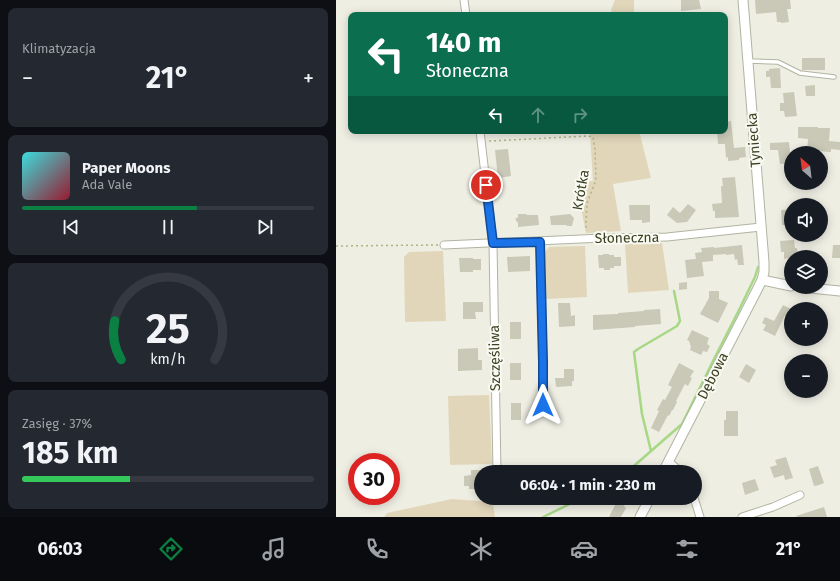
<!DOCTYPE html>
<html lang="pl">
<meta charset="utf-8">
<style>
:root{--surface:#171b24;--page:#242831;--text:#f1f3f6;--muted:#9ea1a6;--line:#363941;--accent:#0b8043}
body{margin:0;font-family:"Fira Sans",sans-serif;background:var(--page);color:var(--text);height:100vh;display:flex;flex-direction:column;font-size:15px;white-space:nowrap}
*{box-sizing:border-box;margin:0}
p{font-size:13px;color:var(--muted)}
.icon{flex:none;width:22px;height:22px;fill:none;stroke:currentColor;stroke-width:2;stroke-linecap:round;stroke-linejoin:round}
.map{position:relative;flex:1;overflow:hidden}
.details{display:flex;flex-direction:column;gap:8px;padding:8px;background:#0d0f14;width:336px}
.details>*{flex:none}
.guide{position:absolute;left:12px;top:12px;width:380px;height:122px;border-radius:8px;box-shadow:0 2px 10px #0003;background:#0b6e4f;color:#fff;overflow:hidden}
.needle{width:26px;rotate:332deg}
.controls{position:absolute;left:448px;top:146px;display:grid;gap:8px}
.controls a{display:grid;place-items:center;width:44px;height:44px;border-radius:50%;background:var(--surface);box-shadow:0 2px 10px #0003;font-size:20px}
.speed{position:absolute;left:12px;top:453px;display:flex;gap:8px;font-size:20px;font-weight:700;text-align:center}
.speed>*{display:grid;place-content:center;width:52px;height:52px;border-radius:50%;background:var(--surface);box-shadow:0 2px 10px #0003;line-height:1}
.speed .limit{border:6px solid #d22;background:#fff;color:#111}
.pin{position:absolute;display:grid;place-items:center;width:34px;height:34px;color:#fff;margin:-17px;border:2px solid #fff;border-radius:50%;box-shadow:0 1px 4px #0007}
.me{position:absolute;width:44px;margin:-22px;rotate:0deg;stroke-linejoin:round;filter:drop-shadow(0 0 3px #0008)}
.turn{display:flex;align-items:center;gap:14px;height:84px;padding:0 12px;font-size:18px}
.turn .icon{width:52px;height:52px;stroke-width:2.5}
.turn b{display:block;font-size:28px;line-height:34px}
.lanes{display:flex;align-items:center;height:38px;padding:0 12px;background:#0003;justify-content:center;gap:20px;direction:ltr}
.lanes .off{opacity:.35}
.big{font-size:30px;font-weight:700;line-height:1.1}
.details .tile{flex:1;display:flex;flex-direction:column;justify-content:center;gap:6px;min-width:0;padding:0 14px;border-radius:8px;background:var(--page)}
.details .dial{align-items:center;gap:0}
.dial svg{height:104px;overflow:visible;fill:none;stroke:var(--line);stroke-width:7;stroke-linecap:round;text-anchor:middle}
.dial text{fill:var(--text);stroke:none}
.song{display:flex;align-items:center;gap:12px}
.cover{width:48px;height:48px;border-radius:6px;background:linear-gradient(135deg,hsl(180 70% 55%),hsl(350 70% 35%))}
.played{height:4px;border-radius:2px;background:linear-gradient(90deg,var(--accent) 60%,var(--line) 60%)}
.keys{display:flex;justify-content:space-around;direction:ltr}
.heat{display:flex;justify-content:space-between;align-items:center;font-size:22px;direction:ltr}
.charge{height:6px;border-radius:3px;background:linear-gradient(90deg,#34c759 37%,var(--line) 0)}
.trip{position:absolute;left:138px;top:465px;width:228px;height:40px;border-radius:20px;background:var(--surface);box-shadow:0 2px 10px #0003;font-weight:700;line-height:40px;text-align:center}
.menu{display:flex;height:64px;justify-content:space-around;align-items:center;background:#090b0e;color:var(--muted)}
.menu .icon{width:28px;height:28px}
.menu .current{color:var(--accent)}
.menu b{font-size:18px;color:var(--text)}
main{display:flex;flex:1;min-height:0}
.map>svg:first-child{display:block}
.green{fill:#e1d6ba}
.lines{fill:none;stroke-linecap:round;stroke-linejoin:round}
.stream{stroke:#a7d886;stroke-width:2.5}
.building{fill:#cac9b8}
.service-casing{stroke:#b1b4a1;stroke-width:5.5}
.minor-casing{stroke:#b1b4a1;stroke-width:9}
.tertiary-casing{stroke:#b1b4a1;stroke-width:11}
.path{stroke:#aeb581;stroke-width:1.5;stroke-dasharray:2 3;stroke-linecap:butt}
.service{stroke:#fff;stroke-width:3.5}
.minor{stroke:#fff;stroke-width:7}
.tertiary{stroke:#fff;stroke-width:9}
.route-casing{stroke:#114b97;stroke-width:10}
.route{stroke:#1a73e8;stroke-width:7}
.labels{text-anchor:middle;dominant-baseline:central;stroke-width:4;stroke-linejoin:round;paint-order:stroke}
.street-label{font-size:14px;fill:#3c4221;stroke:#fafaf4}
</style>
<main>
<section class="details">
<div class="tile"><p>Klimatyzacja</p>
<div class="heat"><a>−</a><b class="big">21°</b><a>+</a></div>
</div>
<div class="tile">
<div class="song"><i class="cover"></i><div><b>Paper Moons</b><p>Ada Vale</p></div></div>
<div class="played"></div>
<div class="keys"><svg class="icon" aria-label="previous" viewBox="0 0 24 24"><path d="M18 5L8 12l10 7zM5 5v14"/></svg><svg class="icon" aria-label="pause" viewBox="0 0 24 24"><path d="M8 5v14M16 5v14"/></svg><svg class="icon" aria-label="next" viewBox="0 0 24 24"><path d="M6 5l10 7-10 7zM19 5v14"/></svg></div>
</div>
<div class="tile dial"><svg viewBox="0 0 100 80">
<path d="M14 69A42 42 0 1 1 86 69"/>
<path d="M14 69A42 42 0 0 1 9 39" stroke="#0b8043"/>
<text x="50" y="56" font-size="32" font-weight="700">25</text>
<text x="50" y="72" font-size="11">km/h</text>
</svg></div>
<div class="tile"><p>Zasięg · 37%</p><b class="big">185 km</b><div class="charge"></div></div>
</section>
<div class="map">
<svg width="504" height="517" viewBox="0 0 504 517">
<rect width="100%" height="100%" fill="#eeeee3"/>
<g class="green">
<path d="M 279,0 L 298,0 L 298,15 L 277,15 L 275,10 Z"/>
<path d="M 298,131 L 303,131 L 315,178 L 277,184 L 285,231 L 250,233 L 240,183 L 257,181 L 254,134 L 262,134 Z"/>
<path d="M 326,243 L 333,290 L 292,293 L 289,244 Z"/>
<path d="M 249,246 L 251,297 L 210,299 L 209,252 L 213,247 Z"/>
<path d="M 107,251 L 110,321 L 69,322 L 68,257 L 73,252 Z"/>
<path d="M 153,395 L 156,464 L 114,465 L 112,396 Z"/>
<path d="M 116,499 L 157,502 L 159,517 L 48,517 L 51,513 Z"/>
</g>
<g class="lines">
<g class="stream">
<path d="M 315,451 L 306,414 L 298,352 L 302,349 L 341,326 L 344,321 L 338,291"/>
<path d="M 291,472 L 346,424 L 377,361 L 402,312 L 419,277 L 422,267"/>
<path d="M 207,517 L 246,498"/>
</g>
</g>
<g class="building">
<path d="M 345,0 L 363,0 L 365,9 L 345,11 Z"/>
<path d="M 419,0 L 454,0 L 455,9 L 451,9 L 453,22 L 445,23 L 445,22 L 441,22 L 440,12 L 420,14 Z"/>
<rect x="466" y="58" width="23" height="12"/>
<path d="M 444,68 L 445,88 L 435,88 L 434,77 L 430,77 L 430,71 L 433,71 L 433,69 Z"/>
<path d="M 479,85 L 479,96 L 470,96 L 469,86 Z"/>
<path d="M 458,92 L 461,116 L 449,117 L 448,111 L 444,111 L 444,103 L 448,103 L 447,93 Z"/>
<path d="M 395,121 L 398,148 L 409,147 L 410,157 L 403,158 L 403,160 L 392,161 L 392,157 L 390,158 L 389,144 L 382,144 L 381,131 L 389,131 L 389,122 Z"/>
<path d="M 462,127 L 482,127 L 482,128 L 494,128 L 493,141 L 504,142 L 504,150 L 495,149 L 495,152 L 481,151 L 481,153 L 473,153 L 473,150 L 471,150 L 472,139 L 462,138 Z"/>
<path d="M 453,142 L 455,163 L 444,164 L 442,150 L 434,150 L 434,143 Z"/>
<path d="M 172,149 L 175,176 L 162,178 L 159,150 Z"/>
<path d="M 399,177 L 403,217 L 379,218 L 379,211 L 377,211 L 376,204 L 386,203 L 385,186 L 387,186 L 386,178 Z"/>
<path d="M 352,204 L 360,210 L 351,222 L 341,223 L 331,215 L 337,207 L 344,213 Z"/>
<path d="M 293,205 L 314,205 L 314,222 L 306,223 L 306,220 L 294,220 Z"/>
<path d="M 455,209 L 455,223 L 452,226 L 450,225 L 446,225 L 445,210 Z"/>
<path d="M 182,214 L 190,214 L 191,215 L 202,215 L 203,225 L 182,227 L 182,223 L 179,219 L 182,217 Z"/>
<path d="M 234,214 L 238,218 L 236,226 L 231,226 L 230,225 L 215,225 L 214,216 Z"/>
<path d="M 458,240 L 459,248 L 461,248 L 462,257 L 455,257 L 455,258 L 448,259 L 448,252 L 445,252 L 444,241 Z"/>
<path d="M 406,245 L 408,265 L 402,265 L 401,259 L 399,260 L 398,254 L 390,255 L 390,254 L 377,255 L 377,261 L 366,262 L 368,276 L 351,278 L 349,260 L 360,259 L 359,253 L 366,252 L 365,248 L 378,247 L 378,248 Z"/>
<path d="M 497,245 L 504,245 L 504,258 L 496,258 Z"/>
<path d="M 267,254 L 273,254 L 273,255 L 278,255 L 278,257 L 285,257 L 285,266 L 278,266 L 278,268 L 274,268 L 274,270 L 268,270 L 268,268 L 263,268 L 262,255 L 267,255 Z"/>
<path d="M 194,256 L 194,271 L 172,272 L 171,257 Z"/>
<path d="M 123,258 L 137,258 L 137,259 L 145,259 L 145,270 L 137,270 L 137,272 L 124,272 Z"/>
<path d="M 351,282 L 351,289 L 343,290 L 343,283 Z"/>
<path d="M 373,291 L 383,291 L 383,299 L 392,303 L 382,323 L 364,314 L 373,298 Z"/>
<path d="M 127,302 L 147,302 L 147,312 L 139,312 L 140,319 L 127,319 Z"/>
<path d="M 222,303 L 234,303 L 235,316 L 239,315 L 239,326 L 223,327 Z"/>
<path d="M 447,305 L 455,309 L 455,318 L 449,315 L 439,336 L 427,330 L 430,325 L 426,323 L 429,317 L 438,321 Z"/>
<path d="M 324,309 L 325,324 L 299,326 L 299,327 L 257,330 L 257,315 L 282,314 L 282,313 L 308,311 L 308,310 Z"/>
<rect x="174" y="322" width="11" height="17"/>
<path d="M 356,330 L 373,338 L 371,344 L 374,346 L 371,352 L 367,351 L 365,355 L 354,350 L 355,347 L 353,341 L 351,340 Z"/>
<path d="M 142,348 L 142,360 L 146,360 L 146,370 L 122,371 L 122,349 Z"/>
<rect x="174" y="363" width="11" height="17"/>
<path d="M 343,363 L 358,371 L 354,377 L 356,378 L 352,386 L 349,384 L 340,401 L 341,402 L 337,410 L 336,410 L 333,416 L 332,415 L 323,432 L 315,428 L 323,411 L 321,410 L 327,399 L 329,400 L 336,387 L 332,385 Z"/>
<path d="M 410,364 L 420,370 L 413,383 L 403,377 Z"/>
<path d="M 228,369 L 238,369 L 238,381 L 236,381 L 236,386 L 220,387 L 219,378 L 228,378 Z"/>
<rect x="175" y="403" width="10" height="17"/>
<path d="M 390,411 L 402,411 L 402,436 L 388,436 L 388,420 L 390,420 Z"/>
<path d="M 450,457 L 457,478 L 449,480 L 448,475 L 438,478 L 434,467 L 441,465 L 439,460 Z"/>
<path d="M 482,466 L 488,483 L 483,485 L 478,486 L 473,469 Z"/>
<path d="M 135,470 L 145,470 L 145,486 L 141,486 L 141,489 L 133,489 L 133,486 L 128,486 L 128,476 L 135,475 Z"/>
<path d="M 419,479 L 423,490 L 409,495 L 406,483 Z"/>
<path d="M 272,498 L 292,498 L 288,506 L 290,508 L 285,517 L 273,517 L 280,503 Z"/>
<path d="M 488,507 L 491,517 L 461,517 L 460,516 Z"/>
</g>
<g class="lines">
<defs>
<path id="service" d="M 413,61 L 442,62 L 464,73 L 498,77"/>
<g id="minor">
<path d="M 128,0 L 130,15"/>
<path d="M 144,131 L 157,243 L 161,472"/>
<path d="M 204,242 L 207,362 L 207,405"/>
<path d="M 108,245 L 267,238 L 331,237 L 425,227"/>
<path d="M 333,462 L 345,472"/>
<path d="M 358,498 L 364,517"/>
<path d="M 406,517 L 437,507 L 464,495"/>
</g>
<g id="tertiary">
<path d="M 426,280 L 455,286"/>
<path d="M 464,287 L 504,291"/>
<path d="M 327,472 L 421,290 L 426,280 L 428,272 L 428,262 L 407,0"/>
<path d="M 304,517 L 314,498"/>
</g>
</defs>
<use href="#service" class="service-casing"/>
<use href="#minor" class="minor-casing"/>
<use href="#tertiary" class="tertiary-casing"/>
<g class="path">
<path d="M 153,141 L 252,136 L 257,137 L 259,149 L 260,180 L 251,203 L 250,223 L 250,231"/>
<path d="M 0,246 L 102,245"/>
</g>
<use href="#service" class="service"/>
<use href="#minor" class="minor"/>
<use href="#tertiary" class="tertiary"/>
</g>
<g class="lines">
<defs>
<path id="route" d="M 150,185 L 157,243 L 204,242 L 207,362 L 207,405"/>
</defs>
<use href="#route" class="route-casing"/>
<use href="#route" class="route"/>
</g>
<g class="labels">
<g class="street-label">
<text transform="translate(418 140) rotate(-94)">Tyniecka</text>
<text transform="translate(245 190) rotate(-80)">Krótka</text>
<text transform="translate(291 238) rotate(-1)">Słoneczna</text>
<text transform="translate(159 358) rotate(-91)">Szczęśliwa</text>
<text transform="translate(377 376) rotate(-63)">Dębowa</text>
</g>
</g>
</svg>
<div class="controls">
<a><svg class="needle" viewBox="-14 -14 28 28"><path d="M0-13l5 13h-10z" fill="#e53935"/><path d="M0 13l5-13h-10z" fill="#9ea1a6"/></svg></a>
<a><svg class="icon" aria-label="sound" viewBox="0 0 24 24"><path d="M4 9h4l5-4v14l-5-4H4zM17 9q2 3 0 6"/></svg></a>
<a><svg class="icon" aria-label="layers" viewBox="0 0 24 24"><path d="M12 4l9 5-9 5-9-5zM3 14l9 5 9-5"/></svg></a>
<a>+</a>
<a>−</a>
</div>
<div class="speed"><div class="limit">30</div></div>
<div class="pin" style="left:150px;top:185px;background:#d93025"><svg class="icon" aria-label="arrive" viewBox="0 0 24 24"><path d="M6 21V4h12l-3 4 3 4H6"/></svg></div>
<svg class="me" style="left:207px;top:405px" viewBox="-20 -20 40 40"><path d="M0-17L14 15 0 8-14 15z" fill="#1a73e8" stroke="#fff" stroke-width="4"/></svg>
<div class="trip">06:04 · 1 min · 230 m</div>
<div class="guide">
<div class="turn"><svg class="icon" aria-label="left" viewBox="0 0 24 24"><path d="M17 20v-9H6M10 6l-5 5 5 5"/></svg><div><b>140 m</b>Słoneczna</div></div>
<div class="lanes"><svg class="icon" aria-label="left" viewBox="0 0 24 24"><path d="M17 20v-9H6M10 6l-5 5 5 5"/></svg><svg class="icon off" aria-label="ahead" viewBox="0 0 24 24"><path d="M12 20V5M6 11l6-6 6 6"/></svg><svg class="icon off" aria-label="right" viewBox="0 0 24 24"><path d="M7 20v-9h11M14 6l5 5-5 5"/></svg></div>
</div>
</div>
</main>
<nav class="menu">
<b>06:03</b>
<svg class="icon current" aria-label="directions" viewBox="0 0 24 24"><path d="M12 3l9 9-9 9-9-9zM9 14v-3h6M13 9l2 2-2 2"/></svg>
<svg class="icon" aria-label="music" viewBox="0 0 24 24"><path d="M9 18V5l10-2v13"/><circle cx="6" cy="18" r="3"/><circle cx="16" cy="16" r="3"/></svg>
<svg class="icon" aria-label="phone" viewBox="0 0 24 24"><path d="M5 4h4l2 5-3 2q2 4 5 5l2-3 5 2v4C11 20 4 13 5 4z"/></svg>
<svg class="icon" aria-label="climate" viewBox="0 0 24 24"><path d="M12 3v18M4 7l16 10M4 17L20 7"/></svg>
<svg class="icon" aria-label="car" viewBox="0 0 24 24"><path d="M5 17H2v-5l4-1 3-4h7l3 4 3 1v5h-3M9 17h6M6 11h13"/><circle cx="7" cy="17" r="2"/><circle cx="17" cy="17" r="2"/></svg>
<svg class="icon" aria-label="filters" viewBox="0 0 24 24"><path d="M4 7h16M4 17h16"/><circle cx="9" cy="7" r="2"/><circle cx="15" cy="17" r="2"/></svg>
<b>21°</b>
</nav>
